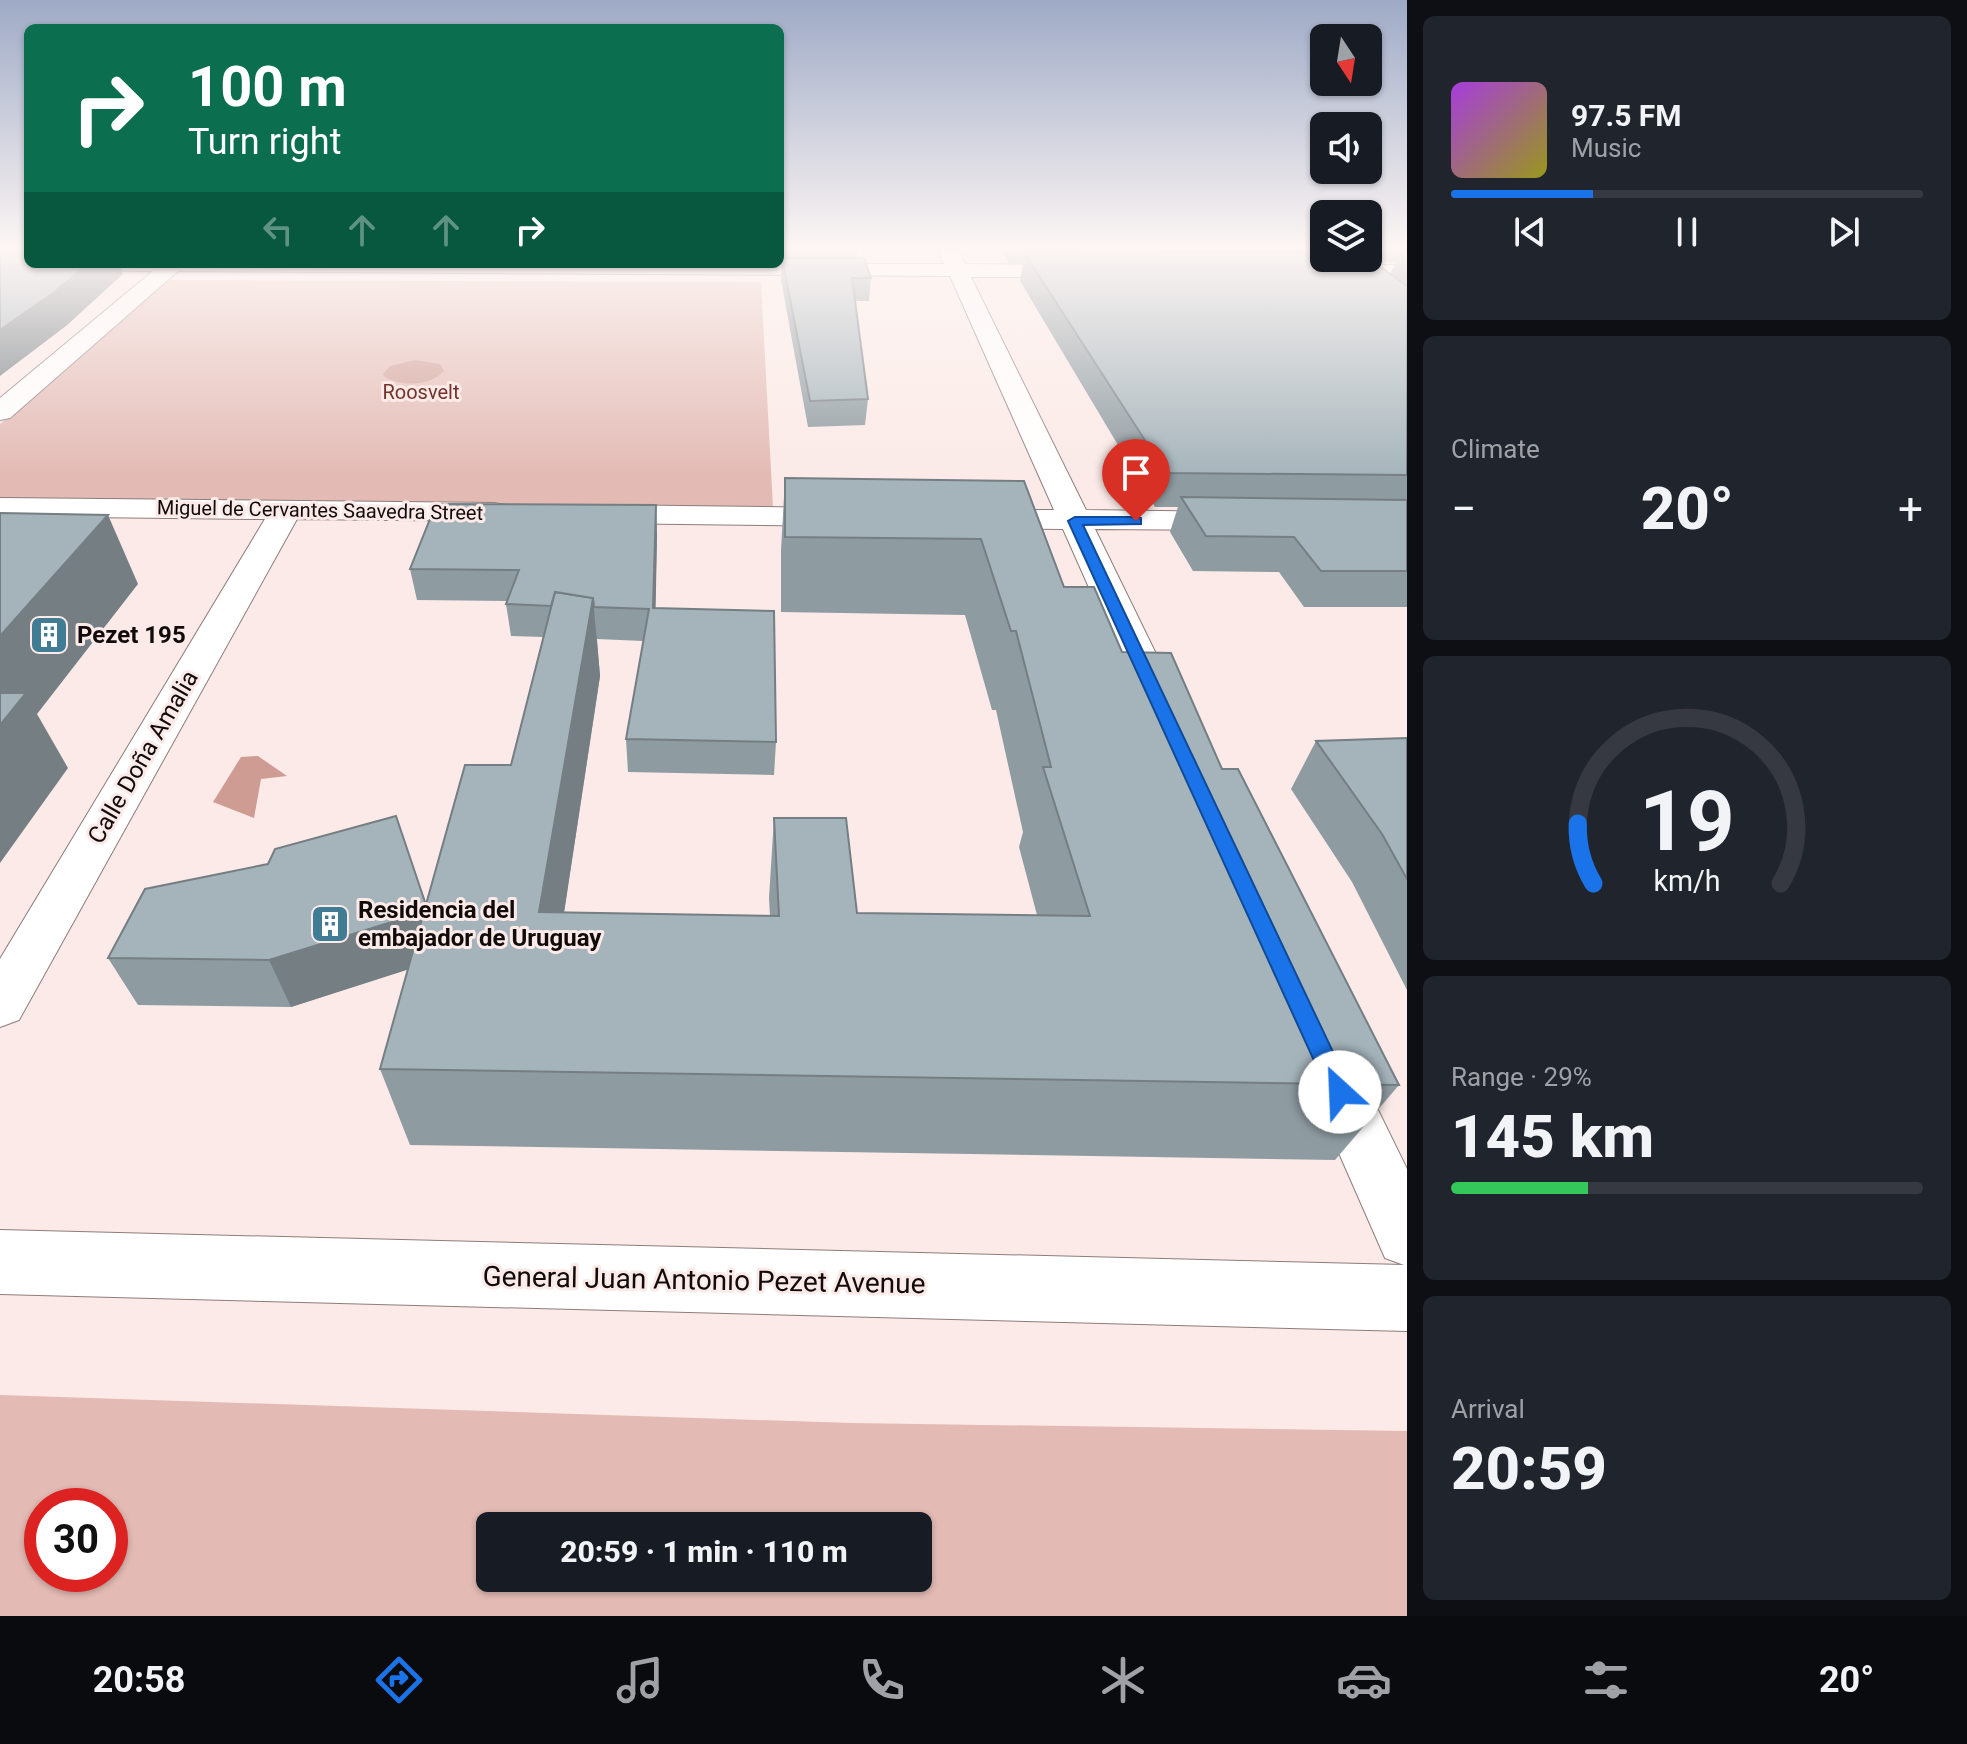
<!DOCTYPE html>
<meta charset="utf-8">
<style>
:root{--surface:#171b24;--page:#20242c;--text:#f1f3f6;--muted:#9ea1a6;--line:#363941;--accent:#1a73e8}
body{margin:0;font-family:Roboto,sans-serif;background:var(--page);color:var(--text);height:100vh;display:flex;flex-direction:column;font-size:30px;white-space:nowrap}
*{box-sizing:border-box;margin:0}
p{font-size:26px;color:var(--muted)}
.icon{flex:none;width:44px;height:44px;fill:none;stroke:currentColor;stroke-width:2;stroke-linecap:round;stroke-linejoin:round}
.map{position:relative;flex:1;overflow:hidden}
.panel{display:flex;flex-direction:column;gap:16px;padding:16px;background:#0d0f14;width:560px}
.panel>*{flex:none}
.banner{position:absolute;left:24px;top:24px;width:760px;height:244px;border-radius:12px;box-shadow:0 2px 6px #0004;background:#0b6e4f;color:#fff;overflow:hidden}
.needle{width:52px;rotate:168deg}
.controls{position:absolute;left:1310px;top:24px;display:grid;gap:16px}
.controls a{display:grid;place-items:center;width:72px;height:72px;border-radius:12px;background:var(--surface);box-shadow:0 2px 6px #0004;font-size:40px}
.speed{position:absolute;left:24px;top:1488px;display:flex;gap:16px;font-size:40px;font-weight:700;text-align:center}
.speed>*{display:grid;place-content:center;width:104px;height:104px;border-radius:50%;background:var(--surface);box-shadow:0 2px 6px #0004;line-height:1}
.speed .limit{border:12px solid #d22;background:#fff;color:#111}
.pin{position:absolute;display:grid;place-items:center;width:68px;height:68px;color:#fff;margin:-82px -34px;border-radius:50% 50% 50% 0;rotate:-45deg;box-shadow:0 0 8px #0007}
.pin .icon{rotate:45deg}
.me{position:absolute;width:88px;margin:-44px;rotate:335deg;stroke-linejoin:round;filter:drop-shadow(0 0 6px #0008)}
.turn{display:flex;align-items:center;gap:28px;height:168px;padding:0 32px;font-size:36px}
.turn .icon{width:104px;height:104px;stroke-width:2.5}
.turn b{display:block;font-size:56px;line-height:68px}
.lanes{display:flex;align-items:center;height:76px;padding:0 32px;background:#0003;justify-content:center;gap:40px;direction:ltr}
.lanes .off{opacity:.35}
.big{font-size:60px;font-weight:800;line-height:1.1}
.panel .card{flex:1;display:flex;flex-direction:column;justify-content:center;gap:12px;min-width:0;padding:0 28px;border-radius:12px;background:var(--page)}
.panel .dial{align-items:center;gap:0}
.dial svg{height:208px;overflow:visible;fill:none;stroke:var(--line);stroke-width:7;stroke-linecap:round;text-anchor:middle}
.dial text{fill:var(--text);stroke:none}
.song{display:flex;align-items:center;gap:24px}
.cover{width:96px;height:96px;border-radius:12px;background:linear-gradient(135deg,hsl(280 70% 55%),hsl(60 70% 35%))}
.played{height:8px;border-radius:4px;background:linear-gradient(90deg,var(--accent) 30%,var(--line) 30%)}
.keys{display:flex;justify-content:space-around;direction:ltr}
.heat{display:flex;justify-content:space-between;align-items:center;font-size:44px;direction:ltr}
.charge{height:12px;border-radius:6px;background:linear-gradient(90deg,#34c759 29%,var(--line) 0)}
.trip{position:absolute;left:476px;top:1512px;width:456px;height:80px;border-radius:12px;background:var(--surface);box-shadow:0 2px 6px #0004;font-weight:800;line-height:80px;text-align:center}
.tabs{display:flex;height:128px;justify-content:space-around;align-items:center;background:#090b0e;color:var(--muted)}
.tabs .icon{width:56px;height:56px}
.tabs .current{color:var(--accent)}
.tabs b{font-size:36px;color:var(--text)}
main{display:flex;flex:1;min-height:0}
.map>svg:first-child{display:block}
.green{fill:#e3bab4;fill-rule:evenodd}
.water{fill:#cf9c94}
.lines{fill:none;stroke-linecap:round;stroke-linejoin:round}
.minor-casing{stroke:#8d7d7b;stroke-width:2}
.minor{fill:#fff;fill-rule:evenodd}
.wall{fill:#8e9ba1;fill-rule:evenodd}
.shaded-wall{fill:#747e83}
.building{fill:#a5b4bb;stroke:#747e83;stroke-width:2}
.route{fill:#1a73e8;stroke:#114b97;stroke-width:2}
.labels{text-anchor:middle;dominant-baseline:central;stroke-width:6;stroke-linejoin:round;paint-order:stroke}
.far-park-label{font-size:20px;fill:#73332c;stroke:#fbeae7}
.far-street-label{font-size:20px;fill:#110c0b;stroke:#fbeae7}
.poi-label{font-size:24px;font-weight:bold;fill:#110c0b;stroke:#fbeae7;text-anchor:start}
.street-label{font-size:24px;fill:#110c0b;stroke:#fbeae7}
.near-street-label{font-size:28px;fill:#110c0b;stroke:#fbeae7}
</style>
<main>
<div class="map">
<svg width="1407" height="1616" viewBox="0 0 1407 1616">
<rect width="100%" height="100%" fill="#fbeae7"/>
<g class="green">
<path d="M 165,280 L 761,282 L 773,508 L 0,499 L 0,424 Z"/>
<path d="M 0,1395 L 851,1423 L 1407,1431 L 1407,1616 L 0,1616 ZM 42,1506 L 110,1506 L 110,1574 L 42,1574 ZM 490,1526 L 918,1526 L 918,1578 L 490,1578 Z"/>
</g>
<g class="water">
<path d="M 415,360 L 440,364 L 444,371 C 430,386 403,387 385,377 L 383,374 L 390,366 Z"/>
<path d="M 258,756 L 287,776 L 261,779 L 254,818 L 213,802 L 241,757 Z"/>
</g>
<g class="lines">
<defs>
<g id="minor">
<path d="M 938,250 L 958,250 L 965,264 L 1081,265 L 1091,271 L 1081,277 L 971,277 L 1086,510 L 1234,512 L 1245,514 L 1250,521 L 1245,528 L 1234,530 L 1095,529 L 1182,707 L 1176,716 L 1162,719 L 1148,716 L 1142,707 L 1063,529 L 978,528 L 967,526 L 962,519 L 967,512 L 978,510 L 1054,510 L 950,276 L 178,271 L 10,418 L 0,420 L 0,398 L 153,271 L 0,270 L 0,258 L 28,258 L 28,264 L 944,264 Z"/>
<path d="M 1325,265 L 1407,265 L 1407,277 L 1318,275 L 1315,271 L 1318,267 Z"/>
<path d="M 0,498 L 494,503 L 505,505 L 510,512 L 505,519 L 494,521 L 297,519 L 19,1020 L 0,1027 L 0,959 L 265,519 L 0,516 Z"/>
<path d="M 598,505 L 842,508 L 853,510 L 858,517 L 853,524 L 842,526 L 598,523 L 587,521 L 582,514 L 587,507 Z"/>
<path d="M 1334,1054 L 1354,1061 L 1407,1169 L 1407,1331 L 0,1294 L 0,1230 L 1404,1265 L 1385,1258 L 1306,1078 L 1314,1061 Z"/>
</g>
</defs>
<use href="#minor" class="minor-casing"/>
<use href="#minor" class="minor"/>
</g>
<g class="wall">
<path d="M 780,250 L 857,250 L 857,258 L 871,278 L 869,301 L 855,301 L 868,399 L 865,425 L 808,427 L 781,280 L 782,263 L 780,263 Z"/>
<path d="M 1002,250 L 1324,250 L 1324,258 L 1368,258 L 1368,250 L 1407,250 L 1407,607 L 1304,607 L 1279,572 L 1193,571 L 1170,532 L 1178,507 L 1155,507 L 1020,281 L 1023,263 L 1009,263 ZM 1374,262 L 1396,262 L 1390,274 Z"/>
<path d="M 785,478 L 1024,481 L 1064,587 L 1222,769 L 1399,1085 L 1335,1160 L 410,1145 L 380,1069 L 408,969 L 291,1007 L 138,1005 L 108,958 L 426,905 L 511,765 L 543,637 L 511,636 L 506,604 L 508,601 L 417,600 L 410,569 L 656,505 L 657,536 L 655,608 L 776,742 L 774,775 L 628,772 L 626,739 L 643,641 L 597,639 L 600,676 L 564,912 L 770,916 L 769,898 L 774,818 L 857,913 L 1037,915 L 1019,847 L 1023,832 L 996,710 L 992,710 L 965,615 L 781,612 L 781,551 Z"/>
<path d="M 1407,738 L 1407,990 L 1352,882 L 1291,789 L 1316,741 Z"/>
</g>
<g class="shaded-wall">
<path d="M 88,264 L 120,264 L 123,274 L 66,326 L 0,376 L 0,330 Z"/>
<path d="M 656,505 L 657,536 L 655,640 L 653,608 Z"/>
<path d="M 108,515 L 138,584 L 37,714 L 68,768 L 0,863 L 0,636 Z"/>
<path d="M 593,598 L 600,676 L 552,992 L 539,912 Z"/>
<path d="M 428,911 L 441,959 L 291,1007 L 269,960 Z"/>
</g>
<g class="building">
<path d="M 0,250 L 28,250 L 28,264 L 88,264 L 53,293 L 0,330 Z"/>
<path d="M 1324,253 L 1324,258 L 1368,258 L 1407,286 L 1407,475 L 1166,473 L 1025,254 Z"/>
<path d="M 1399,253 L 1407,253 L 1407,259 Z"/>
<path d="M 782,258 L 864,258 L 871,278 L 852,278 L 868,399 L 810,401 Z"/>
<path d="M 785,478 L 1024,481 L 1064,587 L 1094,587 L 1122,652 L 1171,653 L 1222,769 L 1238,769 L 1399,1085 L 380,1069 L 465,765 L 511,765 L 555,592 L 593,598 L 539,912 L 779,916 L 774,818 L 846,818 L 857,913 L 1090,916 L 1043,767 L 1051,767 L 1016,631 L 1011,631 L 981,539 L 785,537 Z"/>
<path d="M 1181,497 L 1407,500 L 1407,571 L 1321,571 L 1294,537 L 1206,536 Z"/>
<path d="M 436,504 L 656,505 L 653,608 L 774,611 L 776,742 L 626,739 L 649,609 L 594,607 L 593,598 L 555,592 L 551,606 L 506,604 L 519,570 L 410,569 Z"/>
<path d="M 0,513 L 108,515 L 0,636 Z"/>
<path d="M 0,693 L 26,693 L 0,725 Z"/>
<path d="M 1407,738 L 1407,879 L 1382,834 L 1316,741 Z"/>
<path d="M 396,816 L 426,905 L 424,912 L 269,960 L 108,958 L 145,889 L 268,864 L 275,849 Z"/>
</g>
<linearGradient id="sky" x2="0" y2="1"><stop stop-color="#9eaac6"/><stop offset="0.52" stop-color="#fdf6f4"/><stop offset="1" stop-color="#fdf6f4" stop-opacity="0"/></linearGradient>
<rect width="1407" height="477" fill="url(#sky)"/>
<path class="route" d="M 1136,517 L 1141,518 L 1141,524 L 1083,525 L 1352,1092 L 1349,1100 L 1340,1103 L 1332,1100 L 1068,521 L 1075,517 Z"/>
<defs>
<symbol id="building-square" viewBox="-11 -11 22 22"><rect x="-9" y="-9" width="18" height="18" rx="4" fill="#407d94" stroke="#fbeae7"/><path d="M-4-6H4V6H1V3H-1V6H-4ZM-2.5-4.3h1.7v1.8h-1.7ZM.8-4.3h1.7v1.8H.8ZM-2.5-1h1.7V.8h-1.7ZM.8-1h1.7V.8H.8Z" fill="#fff"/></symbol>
</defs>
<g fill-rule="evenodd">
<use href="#building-square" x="27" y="613" width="44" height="44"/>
<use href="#building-square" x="308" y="902" width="44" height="44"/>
</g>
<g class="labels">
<g class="far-park-label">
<text x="421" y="392">Roosvelt</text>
</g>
<g class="far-street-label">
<text transform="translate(320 510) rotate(1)">Miguel de Cervantes Saavedra Street</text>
</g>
<g class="poi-label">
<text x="77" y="635">Pezet 195</text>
<text x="358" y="910">Residencia del<tspan x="358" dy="28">embajador de Uruguay</tspan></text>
</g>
<g class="street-label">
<text transform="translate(143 757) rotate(-60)">Calle Doña Amalia</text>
</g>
<g class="near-street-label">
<text transform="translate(704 1280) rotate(1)">General Juan Antonio Pezet Avenue</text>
</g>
</g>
</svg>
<div class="controls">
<a><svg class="needle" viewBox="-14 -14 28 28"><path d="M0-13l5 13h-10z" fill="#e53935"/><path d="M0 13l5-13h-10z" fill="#9ea1a6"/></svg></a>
<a><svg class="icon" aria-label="sound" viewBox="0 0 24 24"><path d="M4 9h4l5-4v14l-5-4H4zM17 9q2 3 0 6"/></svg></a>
<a><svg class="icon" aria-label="layers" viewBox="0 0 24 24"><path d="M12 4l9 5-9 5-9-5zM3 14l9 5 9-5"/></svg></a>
</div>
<div class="speed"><div class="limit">30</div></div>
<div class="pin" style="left:1136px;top:521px;background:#d93025"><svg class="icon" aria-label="arrive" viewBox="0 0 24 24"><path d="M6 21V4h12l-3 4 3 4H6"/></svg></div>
<svg class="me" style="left:1340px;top:1092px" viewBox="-20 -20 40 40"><circle r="19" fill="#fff"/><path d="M0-13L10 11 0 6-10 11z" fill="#1a73e8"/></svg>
<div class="trip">20:59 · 1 min · 110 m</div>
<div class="banner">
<div class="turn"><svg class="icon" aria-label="right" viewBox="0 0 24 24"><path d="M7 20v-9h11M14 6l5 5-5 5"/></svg><div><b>100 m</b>Turn right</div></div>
<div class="lanes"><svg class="icon off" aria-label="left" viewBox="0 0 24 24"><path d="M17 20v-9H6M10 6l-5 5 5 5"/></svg><svg class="icon off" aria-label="ahead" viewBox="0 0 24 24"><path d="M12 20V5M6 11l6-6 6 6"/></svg><svg class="icon off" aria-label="ahead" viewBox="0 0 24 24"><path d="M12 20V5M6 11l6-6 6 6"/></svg><svg class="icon" aria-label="right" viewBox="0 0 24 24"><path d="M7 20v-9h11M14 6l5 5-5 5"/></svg></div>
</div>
</div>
<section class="panel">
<div class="card">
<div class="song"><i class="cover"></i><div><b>97.5 FM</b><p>Music</p></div></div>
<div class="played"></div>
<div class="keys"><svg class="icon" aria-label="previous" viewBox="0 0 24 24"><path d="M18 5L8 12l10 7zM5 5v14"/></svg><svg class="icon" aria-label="pause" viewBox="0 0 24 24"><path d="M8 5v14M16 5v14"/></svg><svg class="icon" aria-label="next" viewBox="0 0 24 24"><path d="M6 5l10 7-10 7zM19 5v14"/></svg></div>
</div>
<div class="card"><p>Climate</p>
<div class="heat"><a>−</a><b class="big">20°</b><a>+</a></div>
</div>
<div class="card dial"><svg viewBox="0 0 100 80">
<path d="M14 69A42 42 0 1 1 86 69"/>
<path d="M14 69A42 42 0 0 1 8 46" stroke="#1a73e8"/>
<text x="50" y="56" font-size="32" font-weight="700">19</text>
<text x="50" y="72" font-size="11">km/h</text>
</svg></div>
<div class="card"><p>Range · 29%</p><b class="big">145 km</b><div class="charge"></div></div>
<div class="card"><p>Arrival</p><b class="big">20:59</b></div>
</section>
</main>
<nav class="tabs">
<b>20:58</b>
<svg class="icon current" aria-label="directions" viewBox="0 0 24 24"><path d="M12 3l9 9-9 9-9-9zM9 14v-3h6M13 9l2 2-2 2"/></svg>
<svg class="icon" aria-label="music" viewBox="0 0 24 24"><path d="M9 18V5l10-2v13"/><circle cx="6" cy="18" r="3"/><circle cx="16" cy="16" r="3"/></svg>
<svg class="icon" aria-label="phone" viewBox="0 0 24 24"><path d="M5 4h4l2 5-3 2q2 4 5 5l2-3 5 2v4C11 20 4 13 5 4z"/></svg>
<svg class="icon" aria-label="climate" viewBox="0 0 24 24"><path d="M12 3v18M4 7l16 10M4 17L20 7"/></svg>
<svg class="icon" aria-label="car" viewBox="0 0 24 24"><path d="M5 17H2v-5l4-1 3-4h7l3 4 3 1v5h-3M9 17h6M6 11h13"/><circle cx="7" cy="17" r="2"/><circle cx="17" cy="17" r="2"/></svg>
<svg class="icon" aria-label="filters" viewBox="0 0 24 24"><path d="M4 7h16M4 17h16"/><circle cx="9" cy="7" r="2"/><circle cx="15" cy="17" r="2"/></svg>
<b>20°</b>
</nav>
